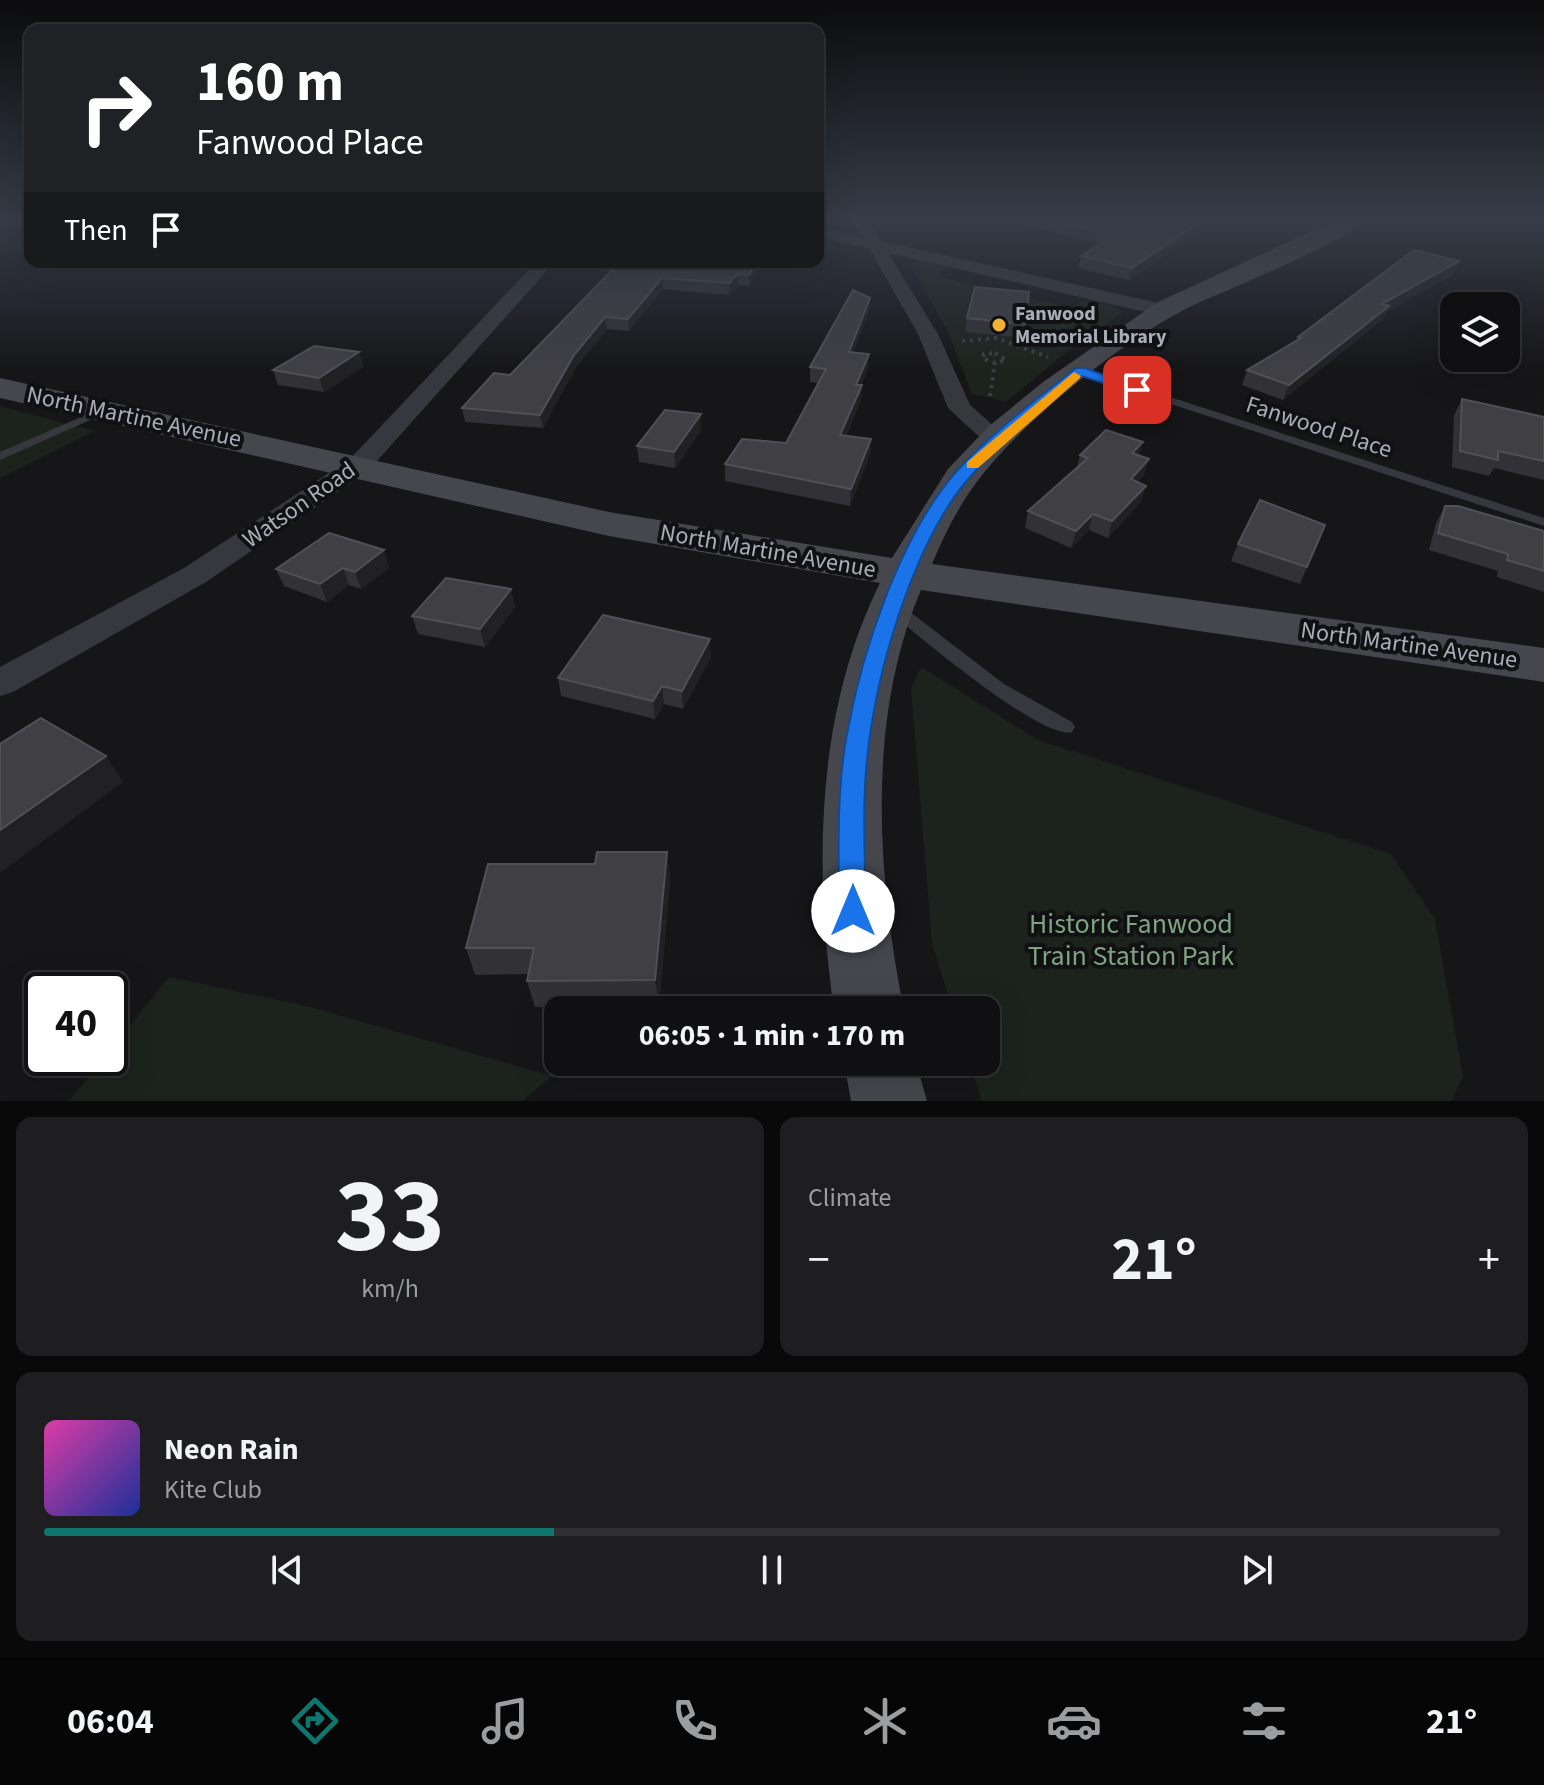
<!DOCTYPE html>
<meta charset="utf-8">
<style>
:root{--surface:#101012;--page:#1e1e20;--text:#f1f3f6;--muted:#9c9d9f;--line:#303032;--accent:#0f766e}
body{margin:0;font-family:"Source Sans 3",sans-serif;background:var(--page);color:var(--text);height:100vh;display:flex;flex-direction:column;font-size:30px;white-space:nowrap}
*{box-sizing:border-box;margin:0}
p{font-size:26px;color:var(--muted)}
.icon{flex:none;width:44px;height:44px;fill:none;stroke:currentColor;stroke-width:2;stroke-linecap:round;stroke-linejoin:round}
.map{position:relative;height:1101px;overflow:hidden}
.sheet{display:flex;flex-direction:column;gap:16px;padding:16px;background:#09090a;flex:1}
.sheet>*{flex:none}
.guide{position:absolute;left:24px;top:24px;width:800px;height:244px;border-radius:16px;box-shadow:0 8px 32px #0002,0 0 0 2px var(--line);background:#202124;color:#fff;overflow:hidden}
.buttons{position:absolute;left:1440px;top:292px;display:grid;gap:16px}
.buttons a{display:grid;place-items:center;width:80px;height:80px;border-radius:16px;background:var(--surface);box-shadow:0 8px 32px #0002,0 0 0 2px var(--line);font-size:40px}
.speed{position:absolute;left:24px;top:972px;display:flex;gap:16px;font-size:40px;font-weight:700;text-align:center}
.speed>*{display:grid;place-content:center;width:104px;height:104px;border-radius:50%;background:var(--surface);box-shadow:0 8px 32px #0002,0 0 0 2px var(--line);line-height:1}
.speed .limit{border:4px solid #111;border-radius:12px;background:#fff;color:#111}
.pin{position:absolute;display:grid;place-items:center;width:68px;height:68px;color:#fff;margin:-34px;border-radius:16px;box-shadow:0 4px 12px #0006}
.me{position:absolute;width:88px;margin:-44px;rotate:0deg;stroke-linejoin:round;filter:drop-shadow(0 0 6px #0008)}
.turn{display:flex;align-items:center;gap:28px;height:168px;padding:0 40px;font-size:36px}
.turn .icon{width:104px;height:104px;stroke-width:2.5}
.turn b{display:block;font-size:56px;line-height:68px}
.then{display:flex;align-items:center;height:76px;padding:0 40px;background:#0003;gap:16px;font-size:30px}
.big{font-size:60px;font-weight:700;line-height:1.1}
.sheet .card{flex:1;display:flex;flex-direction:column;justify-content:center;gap:12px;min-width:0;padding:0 28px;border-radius:16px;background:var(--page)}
.sheet .dial{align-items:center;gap:0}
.dial b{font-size:104px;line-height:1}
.song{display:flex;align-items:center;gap:24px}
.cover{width:96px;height:96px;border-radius:12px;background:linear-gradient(135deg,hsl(320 70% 55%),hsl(230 70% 35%))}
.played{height:8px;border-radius:4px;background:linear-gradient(90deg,var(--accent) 35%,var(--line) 35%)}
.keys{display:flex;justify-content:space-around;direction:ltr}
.heat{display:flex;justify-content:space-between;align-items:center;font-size:44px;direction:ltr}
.sheet .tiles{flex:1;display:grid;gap:16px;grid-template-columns:1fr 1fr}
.card:last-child{grid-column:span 2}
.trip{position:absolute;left:544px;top:996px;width:456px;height:80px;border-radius:16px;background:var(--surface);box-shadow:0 8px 32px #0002,0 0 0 2px var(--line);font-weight:700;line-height:80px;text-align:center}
.tabs{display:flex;height:128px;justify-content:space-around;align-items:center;background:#060607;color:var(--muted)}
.tabs .icon{width:56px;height:56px}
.tabs .on{color:var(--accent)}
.tabs b{font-size:36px;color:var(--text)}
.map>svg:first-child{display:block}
.green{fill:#1c231d;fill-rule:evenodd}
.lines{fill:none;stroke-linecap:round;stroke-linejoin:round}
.path{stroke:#3d3f44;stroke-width:4;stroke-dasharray:3 5;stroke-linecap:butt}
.lane{fill:#37383d;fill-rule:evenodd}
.street{fill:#37383d;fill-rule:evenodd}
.secondary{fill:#45474d;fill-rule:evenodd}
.wall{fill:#323236}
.shaded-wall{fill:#212124}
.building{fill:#3f3f44;stroke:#4f5156;stroke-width:2}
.route{fill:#1a73e8;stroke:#114b97;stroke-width:2}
.slow{fill:#f59e0b}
.poi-dot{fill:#f2b134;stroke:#111113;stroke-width:3}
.labels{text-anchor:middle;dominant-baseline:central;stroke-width:8;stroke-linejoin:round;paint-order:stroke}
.far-poi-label{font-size:20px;font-weight:bold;fill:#a8adb8;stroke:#111113;text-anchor:start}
.street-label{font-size:24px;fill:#a8adb8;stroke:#111113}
.near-park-label{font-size:28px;fill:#7fa381;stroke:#111113}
</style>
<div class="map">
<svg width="1544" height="1101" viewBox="0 0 1544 1101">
<rect width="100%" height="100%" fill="#161618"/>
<g class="green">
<path d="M 918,259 L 949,267 L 936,276 L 1072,308 L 1081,301 L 1110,305 L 1124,312 L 1064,354 L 1006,402 L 972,394 L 947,330 L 909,263 ZM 1025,317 L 1031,318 L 1029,338 L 966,332 Z"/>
<path d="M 0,406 L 94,431 L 0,478 Z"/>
<path d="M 921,667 L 1038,740 L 1391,854 L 1435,919 L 1463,1077 L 1451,1101 L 982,1101 L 970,1062 L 986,1062 L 986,1010 L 953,1010 L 932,944 L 911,689 Z"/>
<path d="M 169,977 L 310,1007 L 552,1076 L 522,1101 L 69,1101 L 104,1058 L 110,1058 L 110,1050 Z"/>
</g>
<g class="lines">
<g class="path">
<path d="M 962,341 L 996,338 L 1048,357"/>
<path d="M 995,353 L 1006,360 L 995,363 L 982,358 L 984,354 Z"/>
<path d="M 990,396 L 995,363"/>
</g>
<g class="lane">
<path d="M 1080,368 L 1544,518 L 1544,526 L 1076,373 L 1075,371 Z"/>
<path d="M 102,408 L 106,409 L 106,413 L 0,460 L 0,452 Z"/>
<path d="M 896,604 L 901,605 L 1004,684 L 1072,722 L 1075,727 L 1072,732 C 1043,741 917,635 891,613 L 888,609 L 891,605 Z"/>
</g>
<g class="street">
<path d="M 851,218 L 867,218 L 881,241 L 1163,304 L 1173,310 L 1163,316 L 888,253 L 938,334 L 970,405 L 1010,440 L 997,448 L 988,445 L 948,408 L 918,334 L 869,248 L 818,237 L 818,227 L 862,237 Z"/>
<path d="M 536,262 L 555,262 L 368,471 L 206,582 L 13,692 L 0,696 L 0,667 L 184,568 L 350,459 Z"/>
</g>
<g class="secondary">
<path d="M 1340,218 L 1368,218 C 1354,238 1230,289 1200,302 C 1132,332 1024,420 979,479 C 959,505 944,535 932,564 L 1544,648 L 1544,682 L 921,590 C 866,719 877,877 904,1010 L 834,1010 C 814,869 815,714 880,583 L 609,536 L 0,398 L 0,378 L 609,512 L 892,558 L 948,469 L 988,427 L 1043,382 L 1158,302 Z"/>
<path d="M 844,1062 L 916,1062 L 927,1101 L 851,1101 Z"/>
</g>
</g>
<g class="wall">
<path d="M 1001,218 L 1244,218 L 1191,237 L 1129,280 L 1078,268 L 1081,256 L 1101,244 L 1000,219 Z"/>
<path d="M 600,262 L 764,262 L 749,286 L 738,285 L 729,295 L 663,289 L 629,331 L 607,329 L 576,367 L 543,428 L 465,422 L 462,408 L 510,375 L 611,271 L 601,271 Z"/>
<path d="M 1454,274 L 1386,312 L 1383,319 L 1283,400 L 1242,385 L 1247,370 L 1296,340 L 1298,337 Z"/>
<path d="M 870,298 L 869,311 L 853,353 L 868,369 L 861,385 L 862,385 L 861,400 L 846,436 L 871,439 L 870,455 L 850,506 L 725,481 L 725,464 L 786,443 L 818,383 L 810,382 L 810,367 Z"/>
<path d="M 967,318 L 1025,324 L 1023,338 L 966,332 Z"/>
<path d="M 359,352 L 363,367 L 324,392 L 278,385 L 273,370 Z"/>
<path d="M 1462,399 L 1544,417 L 1544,480 L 1494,468 L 1489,476 L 1452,467 L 1454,415 Z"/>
<path d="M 701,414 L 701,430 L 675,468 L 639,462 L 637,446 Z"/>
<path d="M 1080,455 L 1139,456 L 1144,475 L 1138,482 L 1141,502 L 1108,538 L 1089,530 L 1071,548 L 1025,528 L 1028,511 L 1077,467 Z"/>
<path d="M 1445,506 L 1544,531 L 1544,592 L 1497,577 L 1498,571 L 1429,550 L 1436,523 Z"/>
<path d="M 1325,525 L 1300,584 L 1231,561 L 1238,544 Z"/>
<path d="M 389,568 L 361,589 L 349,585 L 327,602 L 284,586 L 276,569 Z"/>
<path d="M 511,589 L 515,607 L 485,647 L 418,634 L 412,616 Z"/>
<path d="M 711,657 L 683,709 L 664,704 L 655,719 L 561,696 L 558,678 Z"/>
<path d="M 667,852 L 670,879 L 659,1006 L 535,1007 L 527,981 L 528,974 L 475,975 L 466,948 L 595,864 Z"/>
</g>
<g class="shaded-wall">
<path d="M 1216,218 L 1244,218 L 1191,237 L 1129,280 L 1132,268 L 1194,226 Z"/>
<path d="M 1459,261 L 1454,274 L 1386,312 L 1383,319 L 1283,400 L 1289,385 L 1382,304 Z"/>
<path d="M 757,262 L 764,262 L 749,286 L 749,275 Z"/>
<path d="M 738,274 L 738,285 L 729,295 L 729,283 Z"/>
<path d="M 662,278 L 663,289 L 629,331 L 628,319 Z"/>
<path d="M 870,298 L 869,311 L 848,367 L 849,352 Z"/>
<path d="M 605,317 L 607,329 L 576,367 L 543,428 L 540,415 L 574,355 Z"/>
<path d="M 359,352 L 363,367 L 324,392 L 319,378 Z"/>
<path d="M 869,354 L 868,369 L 855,400 L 856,385 Z"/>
<path d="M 862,385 L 861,400 L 839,451 L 840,435 Z"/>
<path d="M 701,414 L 701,430 L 675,468 L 674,452 Z"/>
<path d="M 871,439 L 870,455 L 850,506 L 851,489 Z"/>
<path d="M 1143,442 L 1139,457 L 1132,453 Z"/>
<path d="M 1149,459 L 1144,475 L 1126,496 L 1131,479 Z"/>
<path d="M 1146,486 L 1141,502 L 1108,538 L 1112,521 Z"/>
<path d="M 1093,514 L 1089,530 L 1071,548 L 1076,531 Z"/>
<path d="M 384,550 L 389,568 L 361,589 L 355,572 Z"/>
<path d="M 343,568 L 349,585 L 327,602 L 320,584 Z"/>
<path d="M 511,589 L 515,607 L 485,647 L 480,629 Z"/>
<path d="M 710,639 L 711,657 L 683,709 L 682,691 Z"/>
<path d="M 662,686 L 664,704 L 655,719 L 653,701 Z"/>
<path d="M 106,756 L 123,782 L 0,873 L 0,830 Z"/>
<path d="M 667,852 L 670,879 L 659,1006 L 655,980 Z"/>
</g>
<g class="building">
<path d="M 1043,218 L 1216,218 L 1194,226 L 1132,268 L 1081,256 L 1115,235 Z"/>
<path d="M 1414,250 L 1459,261 L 1382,304 L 1389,306 L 1289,385 L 1247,370 L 1301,338 L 1298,337 Z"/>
<path d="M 620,262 L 757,262 L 749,275 L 738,274 L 729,283 L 662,278 L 628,319 L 605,317 L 574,355 L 540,415 L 462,408 L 494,373 L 510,375 Z"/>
<path d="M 975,287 L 1029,292 L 1025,324 L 967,318 Z"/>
<path d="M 853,290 L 870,298 L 849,352 L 869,354 L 856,385 L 862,385 L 840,435 L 871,439 L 851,489 L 725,464 L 742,439 L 786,443 L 826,369 L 810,367 Z"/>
<path d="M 314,346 L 359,352 L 319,378 L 273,370 Z"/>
<path d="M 1462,399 L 1544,417 L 1544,461 L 1498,451 L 1498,460 L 1460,451 Z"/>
<path d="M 665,410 L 701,414 L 674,452 L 637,446 Z"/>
<path d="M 1106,430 L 1143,442 L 1132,453 L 1149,459 L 1131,479 L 1146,486 L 1112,521 L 1093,514 L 1076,531 L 1028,511 L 1088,458 L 1080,455 Z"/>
<path d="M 1260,500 L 1325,525 L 1307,567 L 1238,544 Z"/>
<path d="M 1445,506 L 1458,506 L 1544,531 L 1544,571 L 1507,560 L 1508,554 L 1438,533 Z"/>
<path d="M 329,533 L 384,550 L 355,572 L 343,568 L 320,584 L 276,569 Z"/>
<path d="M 446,578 L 511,589 L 480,629 L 412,616 Z"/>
<path d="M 603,615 L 710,639 L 682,691 L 662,686 L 653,701 L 558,678 Z"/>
<path d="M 41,718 L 106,756 L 0,830 L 0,744 Z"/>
<path d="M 597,852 L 667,852 L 655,980 L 527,981 L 534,948 L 466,948 L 488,864 L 595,864 Z"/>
</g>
<linearGradient id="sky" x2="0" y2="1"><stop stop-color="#0c0c0d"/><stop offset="0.59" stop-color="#363c48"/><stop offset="1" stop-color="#363c48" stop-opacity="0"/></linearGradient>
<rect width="1544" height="372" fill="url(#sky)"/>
<path class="route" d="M 1076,368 L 1085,368 L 1144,390 L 1137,394 L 1082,376 C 1044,408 1003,439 970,477 C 917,537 881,657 870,735 C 861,793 865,853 866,911 L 862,920 L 853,923 L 843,920 L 839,911 C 839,852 836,792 847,734 C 862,651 900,536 956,472 C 991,433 1035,401 1076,368 Z"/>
<path class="slow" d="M 1074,372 L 1081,376 L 1079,379 L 978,468 L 967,468 L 967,462 Z"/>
<circle class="poi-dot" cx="999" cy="325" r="8"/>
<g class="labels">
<g class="far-poi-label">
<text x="1015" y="314">Fanwood<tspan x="1015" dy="23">Memorial Library</tspan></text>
</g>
<g class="street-label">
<text transform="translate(134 417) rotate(12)">North Martine Avenue</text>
<text transform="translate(1319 427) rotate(18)">Fanwood Place</text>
<text transform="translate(299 505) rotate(-35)">Watson Road</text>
<text transform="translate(768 551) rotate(10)">North Martine Avenue</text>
<text transform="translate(1409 645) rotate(8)">North Martine Avenue</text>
</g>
<g class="near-park-label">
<text x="1131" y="924">Historic Fanwood<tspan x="1131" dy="32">Train Station Park</tspan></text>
</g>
</g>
</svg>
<div class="buttons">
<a><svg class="icon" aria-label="layers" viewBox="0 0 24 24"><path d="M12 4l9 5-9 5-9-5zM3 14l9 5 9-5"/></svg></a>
</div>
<div class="speed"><div class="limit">40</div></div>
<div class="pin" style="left:1137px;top:390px;background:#d93025"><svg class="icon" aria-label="arrive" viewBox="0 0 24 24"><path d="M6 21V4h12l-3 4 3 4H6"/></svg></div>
<svg class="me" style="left:853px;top:911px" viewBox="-20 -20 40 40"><circle r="19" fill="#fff"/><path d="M0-13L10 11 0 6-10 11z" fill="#1a73e8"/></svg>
<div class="trip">06:05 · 1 min · 170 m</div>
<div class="guide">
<div class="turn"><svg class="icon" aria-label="right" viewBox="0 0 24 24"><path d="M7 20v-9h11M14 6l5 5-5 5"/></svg><div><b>160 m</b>Fanwood Place</div></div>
<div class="then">Then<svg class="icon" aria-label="arrive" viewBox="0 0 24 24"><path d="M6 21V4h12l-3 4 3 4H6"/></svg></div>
</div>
</div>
<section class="sheet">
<div class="tiles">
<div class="card dial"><b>33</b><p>km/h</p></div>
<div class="card"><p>Climate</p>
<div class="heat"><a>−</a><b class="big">21°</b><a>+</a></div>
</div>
<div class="card">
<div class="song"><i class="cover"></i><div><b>Neon Rain</b><p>Kite Club</p></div></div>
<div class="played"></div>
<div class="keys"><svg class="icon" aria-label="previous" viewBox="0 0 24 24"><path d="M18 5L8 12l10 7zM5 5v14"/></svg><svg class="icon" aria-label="pause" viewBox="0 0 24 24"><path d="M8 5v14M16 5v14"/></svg><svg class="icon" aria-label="next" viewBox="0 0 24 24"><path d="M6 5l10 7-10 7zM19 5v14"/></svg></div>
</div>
</div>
</section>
<nav class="tabs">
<b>06:04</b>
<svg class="icon on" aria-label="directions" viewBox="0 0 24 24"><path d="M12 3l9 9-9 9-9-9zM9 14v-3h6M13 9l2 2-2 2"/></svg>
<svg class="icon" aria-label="music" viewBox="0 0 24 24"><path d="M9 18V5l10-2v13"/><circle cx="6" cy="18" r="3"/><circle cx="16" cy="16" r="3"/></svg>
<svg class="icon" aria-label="phone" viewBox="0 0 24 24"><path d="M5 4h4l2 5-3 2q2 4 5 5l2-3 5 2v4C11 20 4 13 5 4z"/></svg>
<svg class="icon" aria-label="climate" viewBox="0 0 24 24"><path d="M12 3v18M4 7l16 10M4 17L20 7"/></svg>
<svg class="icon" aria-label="car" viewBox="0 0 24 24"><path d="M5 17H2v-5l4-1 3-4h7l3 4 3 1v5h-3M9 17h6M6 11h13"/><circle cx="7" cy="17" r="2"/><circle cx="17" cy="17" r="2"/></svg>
<svg class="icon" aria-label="filters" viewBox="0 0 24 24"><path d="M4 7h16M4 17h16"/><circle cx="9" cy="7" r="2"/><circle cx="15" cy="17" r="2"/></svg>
<b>21°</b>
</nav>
